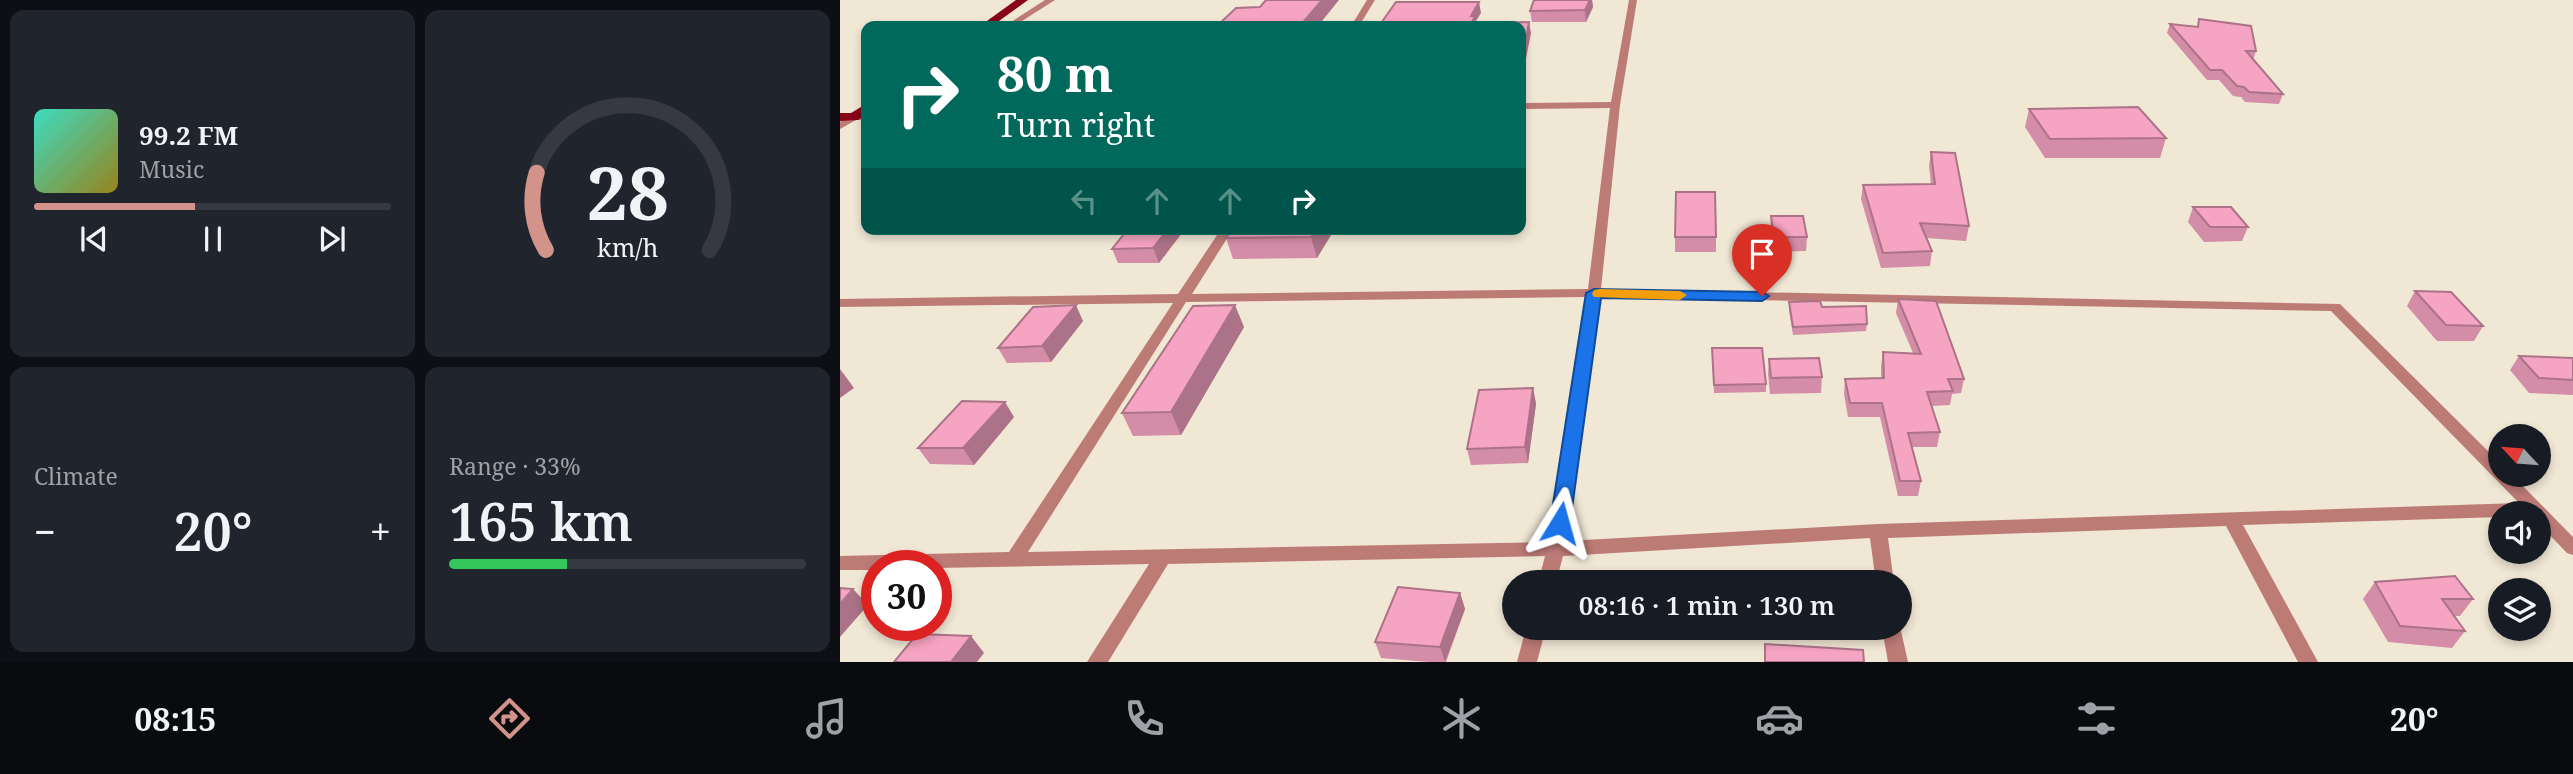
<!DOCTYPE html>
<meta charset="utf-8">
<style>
:root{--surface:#171b24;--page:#20242c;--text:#f1f3f6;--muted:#9ea1a6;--line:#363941;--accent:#d2938a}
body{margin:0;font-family:"Noto Serif",serif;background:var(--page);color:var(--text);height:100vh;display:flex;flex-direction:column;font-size:26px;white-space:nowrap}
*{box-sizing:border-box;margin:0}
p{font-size:23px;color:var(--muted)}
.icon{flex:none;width:38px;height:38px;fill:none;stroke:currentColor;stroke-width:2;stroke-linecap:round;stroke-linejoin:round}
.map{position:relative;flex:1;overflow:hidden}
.sheet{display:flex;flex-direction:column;gap:10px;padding:10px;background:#0d0f14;width:840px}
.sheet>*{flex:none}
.hud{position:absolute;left:21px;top:21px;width:665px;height:214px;border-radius:14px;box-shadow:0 4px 10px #0003;background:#00695c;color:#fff;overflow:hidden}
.needle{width:46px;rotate:296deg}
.tools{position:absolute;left:1648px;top:424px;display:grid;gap:14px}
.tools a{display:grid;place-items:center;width:63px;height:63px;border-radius:50%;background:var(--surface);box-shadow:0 4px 10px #0003;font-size:35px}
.speed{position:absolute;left:21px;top:550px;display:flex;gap:14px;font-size:35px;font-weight:700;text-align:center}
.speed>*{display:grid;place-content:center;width:91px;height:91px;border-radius:50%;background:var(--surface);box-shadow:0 4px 10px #0003;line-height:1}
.speed .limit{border:10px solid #d22;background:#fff;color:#111}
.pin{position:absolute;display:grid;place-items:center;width:60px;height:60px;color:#fff;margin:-72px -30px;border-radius:50% 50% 50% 0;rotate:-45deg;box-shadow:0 0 7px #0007}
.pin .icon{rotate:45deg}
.me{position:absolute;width:77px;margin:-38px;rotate:8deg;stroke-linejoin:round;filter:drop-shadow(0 0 5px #0008)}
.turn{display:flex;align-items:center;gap:24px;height:147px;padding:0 21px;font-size:32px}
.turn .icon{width:91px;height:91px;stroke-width:2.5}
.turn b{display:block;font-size:49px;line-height:60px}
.lanes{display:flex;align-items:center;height:66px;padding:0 21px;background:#0003;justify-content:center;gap:35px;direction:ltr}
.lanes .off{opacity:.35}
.big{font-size:52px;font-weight:600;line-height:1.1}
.sheet .tile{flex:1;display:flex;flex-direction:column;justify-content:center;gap:10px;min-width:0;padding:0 24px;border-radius:14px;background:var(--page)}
.sheet .dial{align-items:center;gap:0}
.dial svg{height:182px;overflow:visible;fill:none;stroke:var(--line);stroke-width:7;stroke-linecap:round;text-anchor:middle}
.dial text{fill:var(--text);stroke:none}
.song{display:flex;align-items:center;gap:21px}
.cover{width:84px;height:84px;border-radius:10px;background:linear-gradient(135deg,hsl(170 70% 55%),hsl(50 70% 35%))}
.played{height:7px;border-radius:4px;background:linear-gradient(90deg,var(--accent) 45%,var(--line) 45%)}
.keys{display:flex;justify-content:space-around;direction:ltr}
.heat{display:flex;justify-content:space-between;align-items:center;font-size:38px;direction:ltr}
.charge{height:10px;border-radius:5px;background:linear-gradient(90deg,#34c759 33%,var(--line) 0)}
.sheet .tiles{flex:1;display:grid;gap:10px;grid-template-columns:repeat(2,1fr)}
.trip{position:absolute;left:662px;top:570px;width:410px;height:70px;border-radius:35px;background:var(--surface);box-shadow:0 4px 10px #0003;font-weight:600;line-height:70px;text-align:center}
.menu{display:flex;height:112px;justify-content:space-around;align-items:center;background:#090b0e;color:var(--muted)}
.menu .icon{width:49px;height:49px}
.menu .selected{color:var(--accent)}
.menu b{font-size:32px;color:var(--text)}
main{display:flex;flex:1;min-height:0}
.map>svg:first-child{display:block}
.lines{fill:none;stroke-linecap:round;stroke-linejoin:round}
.minor{fill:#bd7b76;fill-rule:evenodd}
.primary{fill:#890417;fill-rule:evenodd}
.wall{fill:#d38da7}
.shaded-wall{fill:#ac7388}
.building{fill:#f5a4c2;stroke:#ac7388;stroke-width:2}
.route{fill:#1a73e8;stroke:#114b97;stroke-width:2}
.slow{fill:#f59e0b}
</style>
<main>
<section class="sheet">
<div class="tiles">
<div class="tile">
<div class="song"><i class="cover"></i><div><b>99.2 FM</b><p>Music</p></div></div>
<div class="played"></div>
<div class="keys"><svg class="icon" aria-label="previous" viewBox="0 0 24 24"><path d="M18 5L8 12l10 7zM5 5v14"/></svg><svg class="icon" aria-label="pause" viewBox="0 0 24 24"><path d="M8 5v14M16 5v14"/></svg><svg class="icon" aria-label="next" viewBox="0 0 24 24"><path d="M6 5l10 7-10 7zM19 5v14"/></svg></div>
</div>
<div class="tile dial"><svg viewBox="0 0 100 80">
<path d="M14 69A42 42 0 1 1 86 69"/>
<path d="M14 69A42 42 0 0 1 10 35" stroke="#d2938a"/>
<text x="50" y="56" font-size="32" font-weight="700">28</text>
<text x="50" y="72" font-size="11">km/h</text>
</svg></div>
<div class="tile"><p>Climate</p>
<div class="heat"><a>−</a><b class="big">20°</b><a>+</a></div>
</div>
<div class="tile"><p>Range · 33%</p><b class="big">165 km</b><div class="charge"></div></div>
</div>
</section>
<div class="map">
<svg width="1733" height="662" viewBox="0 0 1733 662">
<rect width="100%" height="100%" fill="#f1e7d5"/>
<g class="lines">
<g class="minor">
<path d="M 205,0 L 215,0 L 174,26 L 165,26 Z"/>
<path d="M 527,0 L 535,0 L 519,26 L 511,26 Z"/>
<path d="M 789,0 L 797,0 L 780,105 L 761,289 L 1500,304 L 1661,464 L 1661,474 L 1671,474 L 1733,537 L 1733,555 L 1727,553 L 1699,524 L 1699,513 L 1661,513 L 1661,517 L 1403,525 L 1478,662 L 1458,662 L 1386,526 L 1048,538 L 1054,583 L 1036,583 L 1030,538 L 723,556 L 716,583 L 698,583 L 705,556 L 328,564 L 268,662 L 247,662 L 309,564 L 96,568 L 96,565 L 37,565 L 37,570 L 0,570 L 0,556 L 169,552 L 333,303 L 0,307 L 0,299 L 338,294 L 381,229 L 393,229 L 352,294 L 748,289 L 770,108 L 681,109 L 681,103 L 771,102 ZM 747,297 L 708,542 L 188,552 L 346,302 ZM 760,297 L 1491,311 L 1679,503 L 1038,524 L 726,541 Z"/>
<path d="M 26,114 L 26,120 L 16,120 L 0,129 L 0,122 L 10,115 Z"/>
<path d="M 1059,622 L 1068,662 L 1048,662 L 1042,628 L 1059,628 Z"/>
<path d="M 686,628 L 706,628 L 697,662 L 677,662 Z"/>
</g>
<g class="primary">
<path d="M 176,0 L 188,0 L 152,26 L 140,26 Z"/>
<path d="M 26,104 L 26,114 L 18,120 L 0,121 L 0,113 L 11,113 Z"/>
</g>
</g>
<g class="wall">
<path d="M 694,0 L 752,0 L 753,7 L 746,22 L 692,22 L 690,11 Z"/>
<path d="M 1330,24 L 1416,51 L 1413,60 L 1443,94 L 1439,104 L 1405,102 L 1401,97 L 1393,96 L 1379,80 L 1367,80 L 1327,33 Z"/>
<path d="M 1189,109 L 1326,138 L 1320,158 L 1205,158 L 1185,127 Z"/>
<path d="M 1091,152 L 1129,226 L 1126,241 L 1087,238 L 1092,251 L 1090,266 L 1041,268 L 1021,199 L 1023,185 L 1091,184 L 1089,166 Z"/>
<path d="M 1353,207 L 1408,227 L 1402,241 L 1364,242 L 1348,222 Z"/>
<path d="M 931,216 L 967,237 L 966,251 L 933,252 L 930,231 Z"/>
<path d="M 345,229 L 319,263 L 278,263 L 272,249 Z"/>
<path d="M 572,229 L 632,229 L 631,233 L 573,234 Z"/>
<path d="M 494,230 L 477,258 L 393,259 L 386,238 Z"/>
<rect x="835" y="237" width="41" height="15"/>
<path d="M 1575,291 L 1643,326 L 1634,341 L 1597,341 L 1567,306 Z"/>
<path d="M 1058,299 L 1124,379 L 1121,393 L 1112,394 L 1110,405 L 1091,406 L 1100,432 L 1097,447 L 1072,447 L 1081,481 L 1078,496 L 1058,496 L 1040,417 L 1008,417 L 1004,394 L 1005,379 L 1041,378 L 1041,366 L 1043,352 L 1073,353 L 1056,313 Z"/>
<path d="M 949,302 L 982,307 L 1027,324 L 1026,331 L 953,335 L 949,310 Z"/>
<path d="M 243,321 L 211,362 L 167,363 L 158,348 Z"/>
<path d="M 404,327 L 341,435 L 293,436 L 282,413 Z"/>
<path d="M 872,348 L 926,384 L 926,392 L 874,393 Z"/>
<path d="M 1679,356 L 1733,358 L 1733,395 L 1689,393 L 1670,370 Z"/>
<path d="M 929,359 L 982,377 L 981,393 L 930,394 L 928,374 Z"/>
<path d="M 693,388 L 696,404 L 688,463 L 631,465 L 627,449 Z"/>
<path d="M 174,417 L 134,465 L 90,464 L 78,448 Z"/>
<path d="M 1535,582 L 1633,599 L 1620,616 L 1614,616 L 1625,631 L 1612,648 L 1548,642 L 1523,599 Z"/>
<path d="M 620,593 L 625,609 L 606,662 L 589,662 L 541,658 L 535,642 Z"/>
</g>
<g class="shaded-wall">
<path d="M 482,0 L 499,0 L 478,26 L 460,26 Z"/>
<path d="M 750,0 L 752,0 L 753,7 L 746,22 L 745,10 Z"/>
<path d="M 639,2 L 641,13 L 636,21 L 637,26 L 631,26 L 631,16 Z"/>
<path d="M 689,22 L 691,33 L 682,79 L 681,67 Z"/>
<path d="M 328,229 L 345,229 L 319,263 L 313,248 Z"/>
<path d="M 476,229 L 493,229 L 494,230 L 477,258 L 471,237 Z"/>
<path d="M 236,305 L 243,321 L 211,362 L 202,346 Z"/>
<path d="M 395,305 L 404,327 L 341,435 L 331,412 Z"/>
<path d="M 0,369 L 14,388 L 0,398 Z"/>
<path d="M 693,388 L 696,404 L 688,463 L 685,447 Z"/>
<path d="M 165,402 L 174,417 L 134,465 L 123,448 Z"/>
<path d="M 13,589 L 28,605 L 0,637 L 0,604 Z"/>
<path d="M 620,593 L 625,609 L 605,662 L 600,647 Z"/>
<path d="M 131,636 L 144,653 L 137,662 L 111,662 Z"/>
</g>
<g class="building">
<path d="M 426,0 L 482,0 L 460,26 L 385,26 L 379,24 L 396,8 L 420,7 Z"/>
<path d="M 694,0 L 750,0 L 745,10 L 690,11 Z"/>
<path d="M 556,2 L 639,2 L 631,16 L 635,16 L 631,24 L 689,22 L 681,67 L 681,26 L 539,26 Z"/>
<path d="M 1359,19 L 1411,26 L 1416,51 L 1406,51 L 1443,94 L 1409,92 L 1404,87 L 1397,86 L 1382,70 L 1370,70 L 1330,24 L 1358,27 Z"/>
<path d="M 1298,107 L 1326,138 L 1210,139 L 1189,109 Z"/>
<path d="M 1091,152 L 1115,153 L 1129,226 L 1080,223 L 1092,251 L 1043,253 L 1023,185 L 1095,184 Z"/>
<path d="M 836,192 L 875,192 L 876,237 L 835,237 Z"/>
<path d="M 1353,207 L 1391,207 L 1408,227 L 1370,227 Z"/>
<path d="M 931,216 L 963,216 L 967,237 L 934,237 Z"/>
<path d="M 288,229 L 328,229 L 313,248 L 272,249 Z"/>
<path d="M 393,229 L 476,229 L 471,237 L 386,238 Z"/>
<path d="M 1575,291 L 1611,292 L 1643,326 L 1606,325 Z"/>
<path d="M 1058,299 L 1096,301 L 1124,379 L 1108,379 L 1113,391 L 1087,392 L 1100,432 L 1068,433 L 1081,481 L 1060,481 L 1042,403 L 1010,403 L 1005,379 L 1044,378 L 1043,352 L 1081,354 Z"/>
<path d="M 980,301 L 982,307 L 1026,306 L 1027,324 L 953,327 L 949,302 Z"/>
<path d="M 236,305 L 202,346 L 158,348 L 193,307 Z"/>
<path d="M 395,305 L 331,412 L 282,413 L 353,306 Z"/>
<path d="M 872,348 L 922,348 L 926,384 L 874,385 Z"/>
<path d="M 1679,356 L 1733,358 L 1733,380 L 1699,378 Z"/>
<path d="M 979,358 L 982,377 L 931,378 L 929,359 Z"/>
<path d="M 693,388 L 685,447 L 627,449 L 639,390 Z"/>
<path d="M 122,401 L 165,402 L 123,448 L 78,448 Z"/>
<path d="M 1615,576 L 1633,599 L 1602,599 L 1625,631 L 1560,626 L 1535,582 Z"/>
<path d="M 558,587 L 620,593 L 600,647 L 535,642 Z"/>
<path d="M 0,588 L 13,589 L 0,604 Z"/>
<path d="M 77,634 L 131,636 L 111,662 L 54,662 Z"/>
<path d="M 925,644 L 1023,650 L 1024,662 L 925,662 Z"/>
</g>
<path class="route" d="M 754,289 L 922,292 L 929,296 L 922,301 L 761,298 L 730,523 L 727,529 L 720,531 L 713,529 L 710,523 L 746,293 Z"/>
<path class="slow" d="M 760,289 L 840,291 L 847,295 L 840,300 L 754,297 L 752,294 L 754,290 Z"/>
</svg>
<div class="tools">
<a><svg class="needle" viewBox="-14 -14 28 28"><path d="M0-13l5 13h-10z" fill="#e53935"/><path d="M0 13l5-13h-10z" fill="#9ea1a6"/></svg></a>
<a><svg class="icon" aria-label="sound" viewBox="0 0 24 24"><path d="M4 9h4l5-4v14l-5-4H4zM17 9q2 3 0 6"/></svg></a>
<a><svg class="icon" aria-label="layers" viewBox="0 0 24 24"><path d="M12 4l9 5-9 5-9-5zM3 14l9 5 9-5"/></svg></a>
</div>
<div class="speed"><div class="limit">30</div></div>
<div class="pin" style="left:922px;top:296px;background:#d93025"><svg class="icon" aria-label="arrive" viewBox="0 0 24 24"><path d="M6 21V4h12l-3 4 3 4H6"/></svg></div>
<svg class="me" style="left:720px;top:523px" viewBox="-20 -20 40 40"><path d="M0-17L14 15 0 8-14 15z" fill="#1a73e8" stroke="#fff" stroke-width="4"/></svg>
<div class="trip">08:16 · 1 min · 130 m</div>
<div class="hud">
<div class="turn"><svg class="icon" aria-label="right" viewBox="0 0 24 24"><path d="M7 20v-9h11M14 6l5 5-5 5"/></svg><div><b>80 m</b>Turn right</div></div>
<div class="lanes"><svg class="icon off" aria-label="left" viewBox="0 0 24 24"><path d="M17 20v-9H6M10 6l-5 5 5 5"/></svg><svg class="icon off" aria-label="ahead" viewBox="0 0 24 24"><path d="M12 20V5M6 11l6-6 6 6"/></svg><svg class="icon off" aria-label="ahead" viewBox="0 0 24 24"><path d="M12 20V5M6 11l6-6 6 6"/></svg><svg class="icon" aria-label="right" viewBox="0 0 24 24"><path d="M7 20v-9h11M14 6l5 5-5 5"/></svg></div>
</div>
</div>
</main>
<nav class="menu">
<b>08:15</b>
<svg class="icon selected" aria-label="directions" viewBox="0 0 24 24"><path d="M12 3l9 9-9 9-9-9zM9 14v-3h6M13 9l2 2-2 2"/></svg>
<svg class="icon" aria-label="music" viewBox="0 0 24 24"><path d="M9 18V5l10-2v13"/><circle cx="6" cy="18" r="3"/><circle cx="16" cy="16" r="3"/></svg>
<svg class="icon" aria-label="phone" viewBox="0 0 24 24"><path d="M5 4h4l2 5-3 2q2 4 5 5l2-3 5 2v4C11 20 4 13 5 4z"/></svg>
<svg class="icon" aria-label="climate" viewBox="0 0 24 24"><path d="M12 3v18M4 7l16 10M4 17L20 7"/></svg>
<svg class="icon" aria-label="car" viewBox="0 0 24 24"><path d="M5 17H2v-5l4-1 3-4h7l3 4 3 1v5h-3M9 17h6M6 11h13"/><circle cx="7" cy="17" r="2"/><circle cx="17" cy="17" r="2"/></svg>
<svg class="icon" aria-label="filters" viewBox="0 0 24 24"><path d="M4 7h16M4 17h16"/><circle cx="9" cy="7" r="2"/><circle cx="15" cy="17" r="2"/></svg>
<b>20°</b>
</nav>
